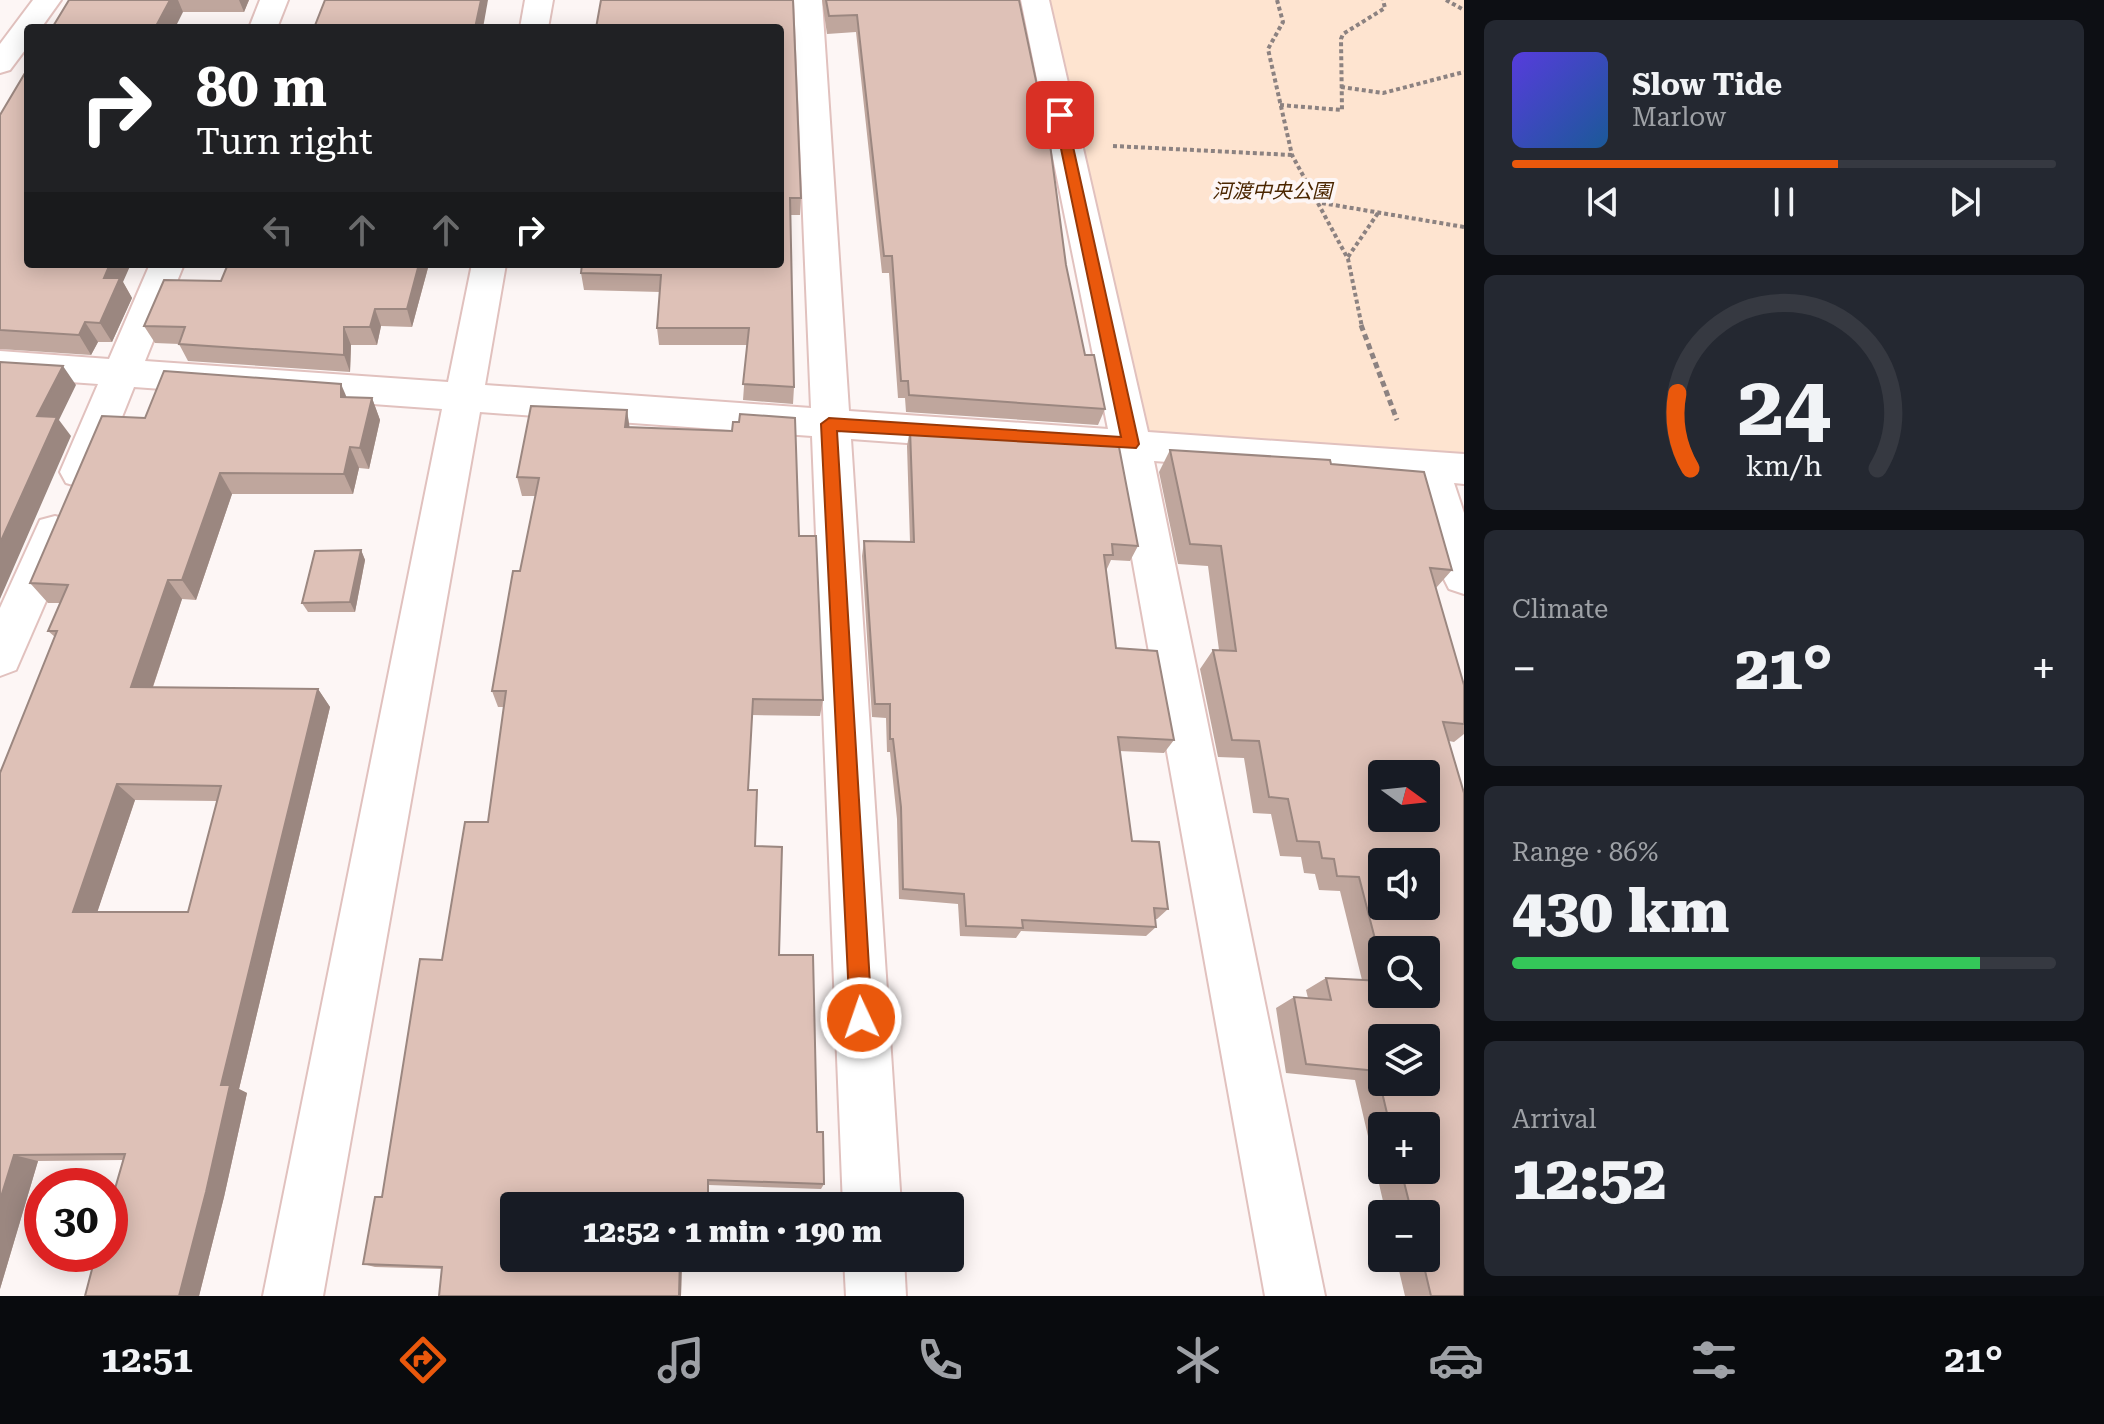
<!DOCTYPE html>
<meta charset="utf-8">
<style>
:root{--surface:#171b24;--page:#242831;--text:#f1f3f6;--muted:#9ea1a6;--line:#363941;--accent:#ea580c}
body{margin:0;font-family:"Roboto Serif","Noto Sans JP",serif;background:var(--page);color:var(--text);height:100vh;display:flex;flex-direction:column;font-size:30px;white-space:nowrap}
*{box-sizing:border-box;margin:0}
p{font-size:26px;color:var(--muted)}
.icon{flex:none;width:44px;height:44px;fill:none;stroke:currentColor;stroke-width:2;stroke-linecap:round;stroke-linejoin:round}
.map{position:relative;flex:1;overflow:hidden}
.side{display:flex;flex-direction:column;gap:20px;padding:20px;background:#0d0f14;width:640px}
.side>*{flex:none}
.guide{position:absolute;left:24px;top:24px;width:760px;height:244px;border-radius:8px;box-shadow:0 4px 20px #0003;background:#202124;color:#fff;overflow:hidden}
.needle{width:52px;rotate:105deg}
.fabs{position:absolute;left:1368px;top:760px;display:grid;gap:16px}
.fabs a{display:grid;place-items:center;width:72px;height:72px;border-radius:8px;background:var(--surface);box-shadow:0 4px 20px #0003;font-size:40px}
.speed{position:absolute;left:24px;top:1168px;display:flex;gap:16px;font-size:40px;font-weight:700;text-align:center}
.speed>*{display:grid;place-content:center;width:104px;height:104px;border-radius:50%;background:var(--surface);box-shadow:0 4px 20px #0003;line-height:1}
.speed .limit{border:12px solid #d22;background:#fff;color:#111}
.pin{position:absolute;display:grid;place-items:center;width:68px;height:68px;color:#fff;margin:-34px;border-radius:16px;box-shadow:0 4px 12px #0006}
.me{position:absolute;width:88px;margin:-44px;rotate:357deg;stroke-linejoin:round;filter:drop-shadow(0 0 6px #0008)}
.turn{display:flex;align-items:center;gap:28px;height:168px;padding:0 40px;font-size:36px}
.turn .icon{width:104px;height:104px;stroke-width:2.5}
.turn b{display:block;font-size:56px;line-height:68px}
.lanes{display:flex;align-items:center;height:76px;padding:0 40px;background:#0003;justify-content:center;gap:40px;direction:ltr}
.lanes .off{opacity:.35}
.big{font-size:60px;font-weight:800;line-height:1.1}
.side .tile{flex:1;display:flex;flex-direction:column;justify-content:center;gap:12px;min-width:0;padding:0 28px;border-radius:12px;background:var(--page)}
.side .dial{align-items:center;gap:0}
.dial svg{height:208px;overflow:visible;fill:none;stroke:var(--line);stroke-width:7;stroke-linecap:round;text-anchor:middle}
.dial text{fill:var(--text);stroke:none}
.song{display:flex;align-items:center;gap:24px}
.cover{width:96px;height:96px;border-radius:12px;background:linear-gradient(135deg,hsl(250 70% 55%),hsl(210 70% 35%))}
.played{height:8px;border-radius:4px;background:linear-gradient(90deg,var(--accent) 60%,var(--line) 60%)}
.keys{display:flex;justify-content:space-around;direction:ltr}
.heat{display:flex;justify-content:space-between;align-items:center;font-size:44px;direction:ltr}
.charge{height:12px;border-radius:6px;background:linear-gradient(90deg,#34c759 86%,var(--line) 0)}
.trip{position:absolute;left:500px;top:1192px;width:464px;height:80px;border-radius:8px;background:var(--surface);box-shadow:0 4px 20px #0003;font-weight:800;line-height:80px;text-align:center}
.tab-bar{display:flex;height:128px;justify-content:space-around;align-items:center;background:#090b0e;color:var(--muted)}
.tab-bar .icon{width:56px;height:56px}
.tab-bar .current{color:var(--accent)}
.tab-bar b{font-size:36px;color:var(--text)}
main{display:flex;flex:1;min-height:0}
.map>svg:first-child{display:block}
.green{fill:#fee4d0}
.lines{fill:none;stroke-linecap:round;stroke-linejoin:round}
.minor-casing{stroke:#e1c1be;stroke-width:4}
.path-far1{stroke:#8c8281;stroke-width:4;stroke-dasharray:4 3;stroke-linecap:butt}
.path{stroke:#8c8281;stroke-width:5;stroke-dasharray:6 4;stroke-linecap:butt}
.minor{fill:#fff;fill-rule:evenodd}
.wall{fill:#bfa69d;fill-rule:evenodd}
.shaded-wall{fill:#9b8780}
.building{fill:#dec1b7;stroke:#9b8780;stroke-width:2;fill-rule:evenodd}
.route{fill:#ea580c;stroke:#983908;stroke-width:2}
.labels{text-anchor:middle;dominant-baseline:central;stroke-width:8;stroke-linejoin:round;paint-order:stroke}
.far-park-label{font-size:20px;font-style:italic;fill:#4b2600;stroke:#fdf6f5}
</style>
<main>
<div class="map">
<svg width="1464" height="1296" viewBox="0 0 1464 1296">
<rect width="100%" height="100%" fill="#fdf6f5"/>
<path class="green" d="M 1035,0 L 1464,0 L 1464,469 L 1131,444 Z"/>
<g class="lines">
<defs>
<g id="minor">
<path d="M 33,0 L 61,0 L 41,28 L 28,28 L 28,46 L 10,70 L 0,73 L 0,44 Z"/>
<path d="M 260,0 L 288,0 L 277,28 L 249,28 Z"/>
<path d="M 525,0 L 553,0 L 548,28 L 520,28 Z"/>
<path d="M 794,0 L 822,0 L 849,411 L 1108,429 L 1021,0 L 1049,0 L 1148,432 L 1464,454 L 1464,484 L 1454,483 L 1464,513 L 1464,594 L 1449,589 L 1443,577 L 1413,480 L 1154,461 L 1325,1296 L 1265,1296 L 1114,458 L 851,439 L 901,1206 L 843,1206 L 812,436 L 480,412 L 323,1296 L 263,1296 L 442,409 L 134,387 L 100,472 L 94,483 L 80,487 L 66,483 L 60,472 L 98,384 L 0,377 L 0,351 L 109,359 L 150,264 L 184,264 L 145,361 L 448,382 L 472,264 L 506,264 L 485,385 L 811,408 Z"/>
<path d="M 55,516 L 70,520 L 76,532 L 16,670 L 0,676 L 0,608 L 40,520 Z"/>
<path d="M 844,1258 L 904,1258 L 906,1296 L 846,1296 Z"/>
</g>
</defs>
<use href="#minor" class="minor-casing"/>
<g class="path-far1">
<path d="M 1277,0 L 1283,22 L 1268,49 L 1292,155 L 1348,259 L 1362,327"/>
<path d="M 1446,0 L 1464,10"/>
<path d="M 1341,87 L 1383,93 L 1464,72"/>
<path d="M 1280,105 L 1342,110 L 1341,39 L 1343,34 L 1385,8 L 1383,0"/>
<path d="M 1113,146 L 1292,155"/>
<path d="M 1322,203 L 1464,227"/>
<path d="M 1348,257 L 1378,213"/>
</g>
<path class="path" d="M 1361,325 L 1397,420"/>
<use href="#minor" class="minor"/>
</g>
<g class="wall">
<path d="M 69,0 L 249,0 L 244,12 L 183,12 Z"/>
<path d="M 822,0 L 1019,0 L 1066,265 L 1085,355 L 1105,409 L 1098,425 L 906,412 L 905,398 L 898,398 L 889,273 L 882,273 L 856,32 L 827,34 Z"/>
<path d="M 780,28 L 801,198 L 800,215 L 790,215 L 794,387 L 793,404 L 743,400 L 747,345 L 659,345 L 657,328 L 660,292 L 584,290 L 581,273 Z"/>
<path d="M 0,115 L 123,282 L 132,298 L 112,342 L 98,342 L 91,355 L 0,349 Z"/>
<path d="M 228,264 L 429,264 L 412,327 L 381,326 L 377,345 L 351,345 L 350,372 L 188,361 L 179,344 L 155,343 L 144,326 L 221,281 Z"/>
<path d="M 346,397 L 372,398 L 380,420 L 369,469 L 359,468 L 353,494 L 232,494 L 196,600 L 182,599 L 153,687 L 318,689 L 330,707 L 239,1089 L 247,1093 L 224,1197 L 199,1296 L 85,1296 L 123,1160 L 38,1161 L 0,1289 L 55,637 L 48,631 L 60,603 L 48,603 L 30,583 L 145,418 ZM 135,800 L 217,801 L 188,912 L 97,912 Z"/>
<path d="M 627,410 L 629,427 L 799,536 L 823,700 L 820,716 L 752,715 L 748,790 L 755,846 L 817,1132 L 824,1184 L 821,1189 L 709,1185 L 709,1206 L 514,1206 L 682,1258 L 681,1296 L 439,1296 L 442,1269 L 375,1267 L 363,1264 L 382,1197 L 442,960 L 488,822 L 504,707 L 498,707 L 492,691 L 520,571 L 535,496 L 522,496 L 517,477 Z"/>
<path d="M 910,429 L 1138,546 L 1130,561 L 1111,560 L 1106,571 L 1116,648 L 1174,740 L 1164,753 L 1119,751 L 1132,841 L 1168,909 L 1157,919 L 1155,919 L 1156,927 L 1146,936 L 1021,931 L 1016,938 L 960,936 L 958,904 L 899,899 L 897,819 L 890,752 L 887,752 L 886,718 L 872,717 L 862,556 L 864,541 L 910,542 L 907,446 Z"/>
<path d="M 1170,450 L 1331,464 L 1452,570 L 1436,588 L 1464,685 L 1464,734 L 1454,742 L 1449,741 L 1464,1296 L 1405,1296 L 1396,1258 L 1426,1258 L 1426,1214 L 1386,1214 L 1355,1080 L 1286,1073 L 1276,1008 L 1294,997 L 1308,998 L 1306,990 L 1326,978 L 1362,980 L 1340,891 L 1319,890 L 1315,874 L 1304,873 L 1301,857 L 1280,856 L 1271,814 L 1253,813 L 1244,758 L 1218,757 L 1200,669 L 1213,650 L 1219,650 L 1208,566 L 1178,564 L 1159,472 ZM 1382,950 L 1426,994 L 1382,994 ZM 1382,1126 L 1426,1126 L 1426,1170 L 1382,1170 Z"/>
<path d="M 361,550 L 365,560 L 355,612 L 308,612 L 302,603 Z"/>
</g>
<g class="shaded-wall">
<path d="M 170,0 L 178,0 L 183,12 L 175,28 L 155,28 Z"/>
<path d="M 239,0 L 249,0 L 244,12 Z"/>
<path d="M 481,0 L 488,0 L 483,28 L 475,28 Z"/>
<path d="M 110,264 L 131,264 L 123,282 L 132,298 L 112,342 L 100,323 L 104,278 Z"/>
<path d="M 419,264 L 429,264 L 412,327 L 407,309 Z"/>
<path d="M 375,309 L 381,326 L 377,345 L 370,327 Z"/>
<path d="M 85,322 L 98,342 L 91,355 L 79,335 Z"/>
<path d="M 344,327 L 351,345 L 350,372 L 344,355 Z"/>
<path d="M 63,366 L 76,385 L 59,420 L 71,436 L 0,599 L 0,543 L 37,416 Z"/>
<path d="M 341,384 L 350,405 L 341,397 Z"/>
<path d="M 372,398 L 380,420 L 369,469 L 360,448 Z"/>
<path d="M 627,410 L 630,430 L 625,427 Z"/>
<path d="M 350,447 L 359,468 L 353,494 L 344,474 Z"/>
<path d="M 220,473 L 232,494 L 196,600 L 182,580 Z"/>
<path d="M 361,550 L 365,560 L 355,612 L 350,602 Z"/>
<path d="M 168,580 L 182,599 L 147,704 L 131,687 Z"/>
<path d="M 318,689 L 330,707 L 239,1089 L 247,1093 L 224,1197 L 199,1296 L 179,1296 L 221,1085 Z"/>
<path d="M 117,784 L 135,800 L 93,925 L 73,912 Z"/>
<path d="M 14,1155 L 38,1161 L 0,1289 L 0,1200 Z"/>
<path d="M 680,1258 L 682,1258 L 681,1296 L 679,1296 Z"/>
</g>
<g class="building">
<path d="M 69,0 L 170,0 L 155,28 L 52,28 Z"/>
<path d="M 325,0 L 481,0 L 475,28 L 314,28 Z"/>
<path d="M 601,0 L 793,0 L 801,198 L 790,198 L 794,387 L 743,384 L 749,328 L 657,328 L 661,275 L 581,273 L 582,264 L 780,264 L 780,28 L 596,28 Z"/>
<path d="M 826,0 L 1019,0 L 1043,114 L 1046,114 L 1066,265 L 1085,355 L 1094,355 L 1105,409 L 909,395 L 908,381 L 901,381 L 892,256 L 884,256 L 857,15 L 829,16 Z"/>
<path d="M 28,68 L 28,264 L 110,264 L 104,278 L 120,278 L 100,323 L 85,322 L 79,335 L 0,330 L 0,115 Z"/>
<path d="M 228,264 L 419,264 L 407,309 L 375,309 L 370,327 L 344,327 L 344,355 L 179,344 L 185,327 L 144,326 L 164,280 L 221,281 Z"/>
<path d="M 0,362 L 63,366 L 37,416 L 57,417 L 0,543 Z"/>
<path d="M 164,371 L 341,384 L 341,397 L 372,398 L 360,448 L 350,447 L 344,474 L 220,473 L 182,580 L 168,580 L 131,687 L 318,689 L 221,1085 L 230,1085 L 206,1192 L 179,1296 L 85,1296 L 96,1254 L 110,1254 L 110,1206 L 125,1154 L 14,1155 L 0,1200 L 0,773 L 57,631 L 48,631 L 68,585 L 30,583 L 102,416 L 145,418 ZM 117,784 L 221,786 L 188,912 L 73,912 Z"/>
<path d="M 531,406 L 627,410 L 625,427 L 732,431 L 733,422 L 739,422 L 740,414 L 795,418 L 799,536 L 816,536 L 823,700 L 753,699 L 748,790 L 757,790 L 755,846 L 782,847 L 779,955 L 813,955 L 817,1132 L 823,1132 L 824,1184 L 708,1180 L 708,1206 L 514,1206 L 514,1258 L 680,1258 L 679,1296 L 439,1296 L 442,1267 L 363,1264 L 375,1197 L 382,1197 L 420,959 L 442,960 L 465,822 L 488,822 L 506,691 L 492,691 L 513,571 L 520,571 L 539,478 L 517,477 Z"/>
<path d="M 910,429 L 1112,444 L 1119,447 L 1138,546 L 1112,544 L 1113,555 L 1104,555 L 1116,648 L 1157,651 L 1174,740 L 1118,737 L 1132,841 L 1159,842 L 1168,909 L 1154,908 L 1156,927 L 1022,920 L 1023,928 L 966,926 L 964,894 L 903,889 L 901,807 L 893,739 L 890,739 L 890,704 L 875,704 L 864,541 L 914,542 Z"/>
<path d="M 1170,450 L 1330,460 L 1331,464 L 1424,472 L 1452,570 L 1430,568 L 1464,685 L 1464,724 L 1443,722 L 1464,793 L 1464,1296 L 1431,1296 L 1422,1258 L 1426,1258 L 1426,1214 L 1412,1214 L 1401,1170 L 1426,1170 L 1426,1126 L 1390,1126 L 1377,1071 L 1306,1064 L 1294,997 L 1331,1000 L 1326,978 L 1382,981 L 1382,994 L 1426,994 L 1426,950 L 1382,950 L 1382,966 L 1359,877 L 1337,876 L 1334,859 L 1322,858 L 1319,842 L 1297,841 L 1288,799 L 1269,797 L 1259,741 L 1232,740 L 1213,650 L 1236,651 L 1221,546 L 1190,544 ZM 1382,774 L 1426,774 L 1426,818 L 1382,818 ZM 1382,862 L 1426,862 L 1426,906 L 1382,906 ZM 1382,1038 L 1426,1038 L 1426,1082 L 1382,1082 Z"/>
<path d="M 361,550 L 350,602 L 302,603 L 315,551 Z"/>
</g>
<path class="route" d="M 1060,112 L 1066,115 L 1139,444 L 1136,448 L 837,431 L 872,1018 L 869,1026 L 861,1029 L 853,1026 L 850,1018 L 821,424 L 829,418 L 1121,437 L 1054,115 Z"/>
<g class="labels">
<g class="far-park-label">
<text x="1272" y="191">河渡中央公園</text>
</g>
</g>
</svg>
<div class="fabs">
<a><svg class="needle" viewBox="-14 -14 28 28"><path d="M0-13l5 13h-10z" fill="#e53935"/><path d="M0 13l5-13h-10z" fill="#9ea1a6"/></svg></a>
<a><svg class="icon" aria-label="sound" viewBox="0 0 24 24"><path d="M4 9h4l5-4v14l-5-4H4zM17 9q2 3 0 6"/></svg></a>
<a><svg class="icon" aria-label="search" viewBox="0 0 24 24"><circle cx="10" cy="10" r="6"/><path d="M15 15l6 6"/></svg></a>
<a><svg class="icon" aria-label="layers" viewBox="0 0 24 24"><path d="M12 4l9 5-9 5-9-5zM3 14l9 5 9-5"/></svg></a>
<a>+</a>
<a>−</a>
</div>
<div class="speed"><div class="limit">30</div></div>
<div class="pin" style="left:1060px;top:115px;background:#d93025"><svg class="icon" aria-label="arrive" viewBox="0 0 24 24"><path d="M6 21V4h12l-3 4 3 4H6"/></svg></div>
<svg class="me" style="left:861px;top:1018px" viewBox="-20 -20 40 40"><circle r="17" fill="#ea580c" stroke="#fff" stroke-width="3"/><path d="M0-11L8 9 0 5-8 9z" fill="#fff"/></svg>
<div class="trip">12:52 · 1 min · 190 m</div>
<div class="guide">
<div class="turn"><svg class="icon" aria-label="right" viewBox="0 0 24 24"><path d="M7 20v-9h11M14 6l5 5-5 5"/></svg><div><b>80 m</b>Turn right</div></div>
<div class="lanes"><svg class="icon off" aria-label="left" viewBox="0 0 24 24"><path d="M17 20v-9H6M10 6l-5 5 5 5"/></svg><svg class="icon off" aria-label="ahead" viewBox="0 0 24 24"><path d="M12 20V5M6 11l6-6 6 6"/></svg><svg class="icon off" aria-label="ahead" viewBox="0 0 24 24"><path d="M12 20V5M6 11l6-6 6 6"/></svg><svg class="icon" aria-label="right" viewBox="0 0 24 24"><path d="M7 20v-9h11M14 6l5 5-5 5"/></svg></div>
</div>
</div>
<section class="side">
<div class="tile">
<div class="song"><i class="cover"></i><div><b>Slow Tide</b><p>Marlow</p></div></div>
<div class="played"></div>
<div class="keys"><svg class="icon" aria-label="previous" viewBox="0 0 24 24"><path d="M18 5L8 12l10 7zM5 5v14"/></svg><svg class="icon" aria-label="pause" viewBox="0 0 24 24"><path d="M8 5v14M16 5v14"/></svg><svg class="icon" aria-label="next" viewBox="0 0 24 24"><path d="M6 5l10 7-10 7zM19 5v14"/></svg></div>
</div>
<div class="tile dial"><svg viewBox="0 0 100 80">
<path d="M14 69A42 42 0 1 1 86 69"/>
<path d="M14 69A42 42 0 0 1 9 40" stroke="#ea580c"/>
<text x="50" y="56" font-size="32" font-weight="700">24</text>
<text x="50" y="72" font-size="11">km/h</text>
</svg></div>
<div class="tile"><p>Climate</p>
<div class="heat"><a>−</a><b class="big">21°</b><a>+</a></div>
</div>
<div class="tile"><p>Range · 86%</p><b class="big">430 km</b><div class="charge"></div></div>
<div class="tile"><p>Arrival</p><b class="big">12:52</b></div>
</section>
</main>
<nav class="tab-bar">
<b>12:51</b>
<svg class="icon current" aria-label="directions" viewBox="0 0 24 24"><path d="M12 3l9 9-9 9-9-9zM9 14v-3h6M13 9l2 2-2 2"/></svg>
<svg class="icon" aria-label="music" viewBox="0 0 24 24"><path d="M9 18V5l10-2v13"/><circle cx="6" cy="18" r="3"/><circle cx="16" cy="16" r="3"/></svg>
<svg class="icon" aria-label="phone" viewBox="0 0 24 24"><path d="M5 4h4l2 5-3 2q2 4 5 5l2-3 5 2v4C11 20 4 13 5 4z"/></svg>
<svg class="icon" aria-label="climate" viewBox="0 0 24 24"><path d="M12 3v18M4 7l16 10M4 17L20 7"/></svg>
<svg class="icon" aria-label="car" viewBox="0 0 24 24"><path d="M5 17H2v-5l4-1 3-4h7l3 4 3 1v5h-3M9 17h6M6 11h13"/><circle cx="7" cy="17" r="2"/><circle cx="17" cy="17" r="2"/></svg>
<svg class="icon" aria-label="filters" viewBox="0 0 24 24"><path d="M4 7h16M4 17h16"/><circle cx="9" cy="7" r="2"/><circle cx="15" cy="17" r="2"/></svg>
<b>21°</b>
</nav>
